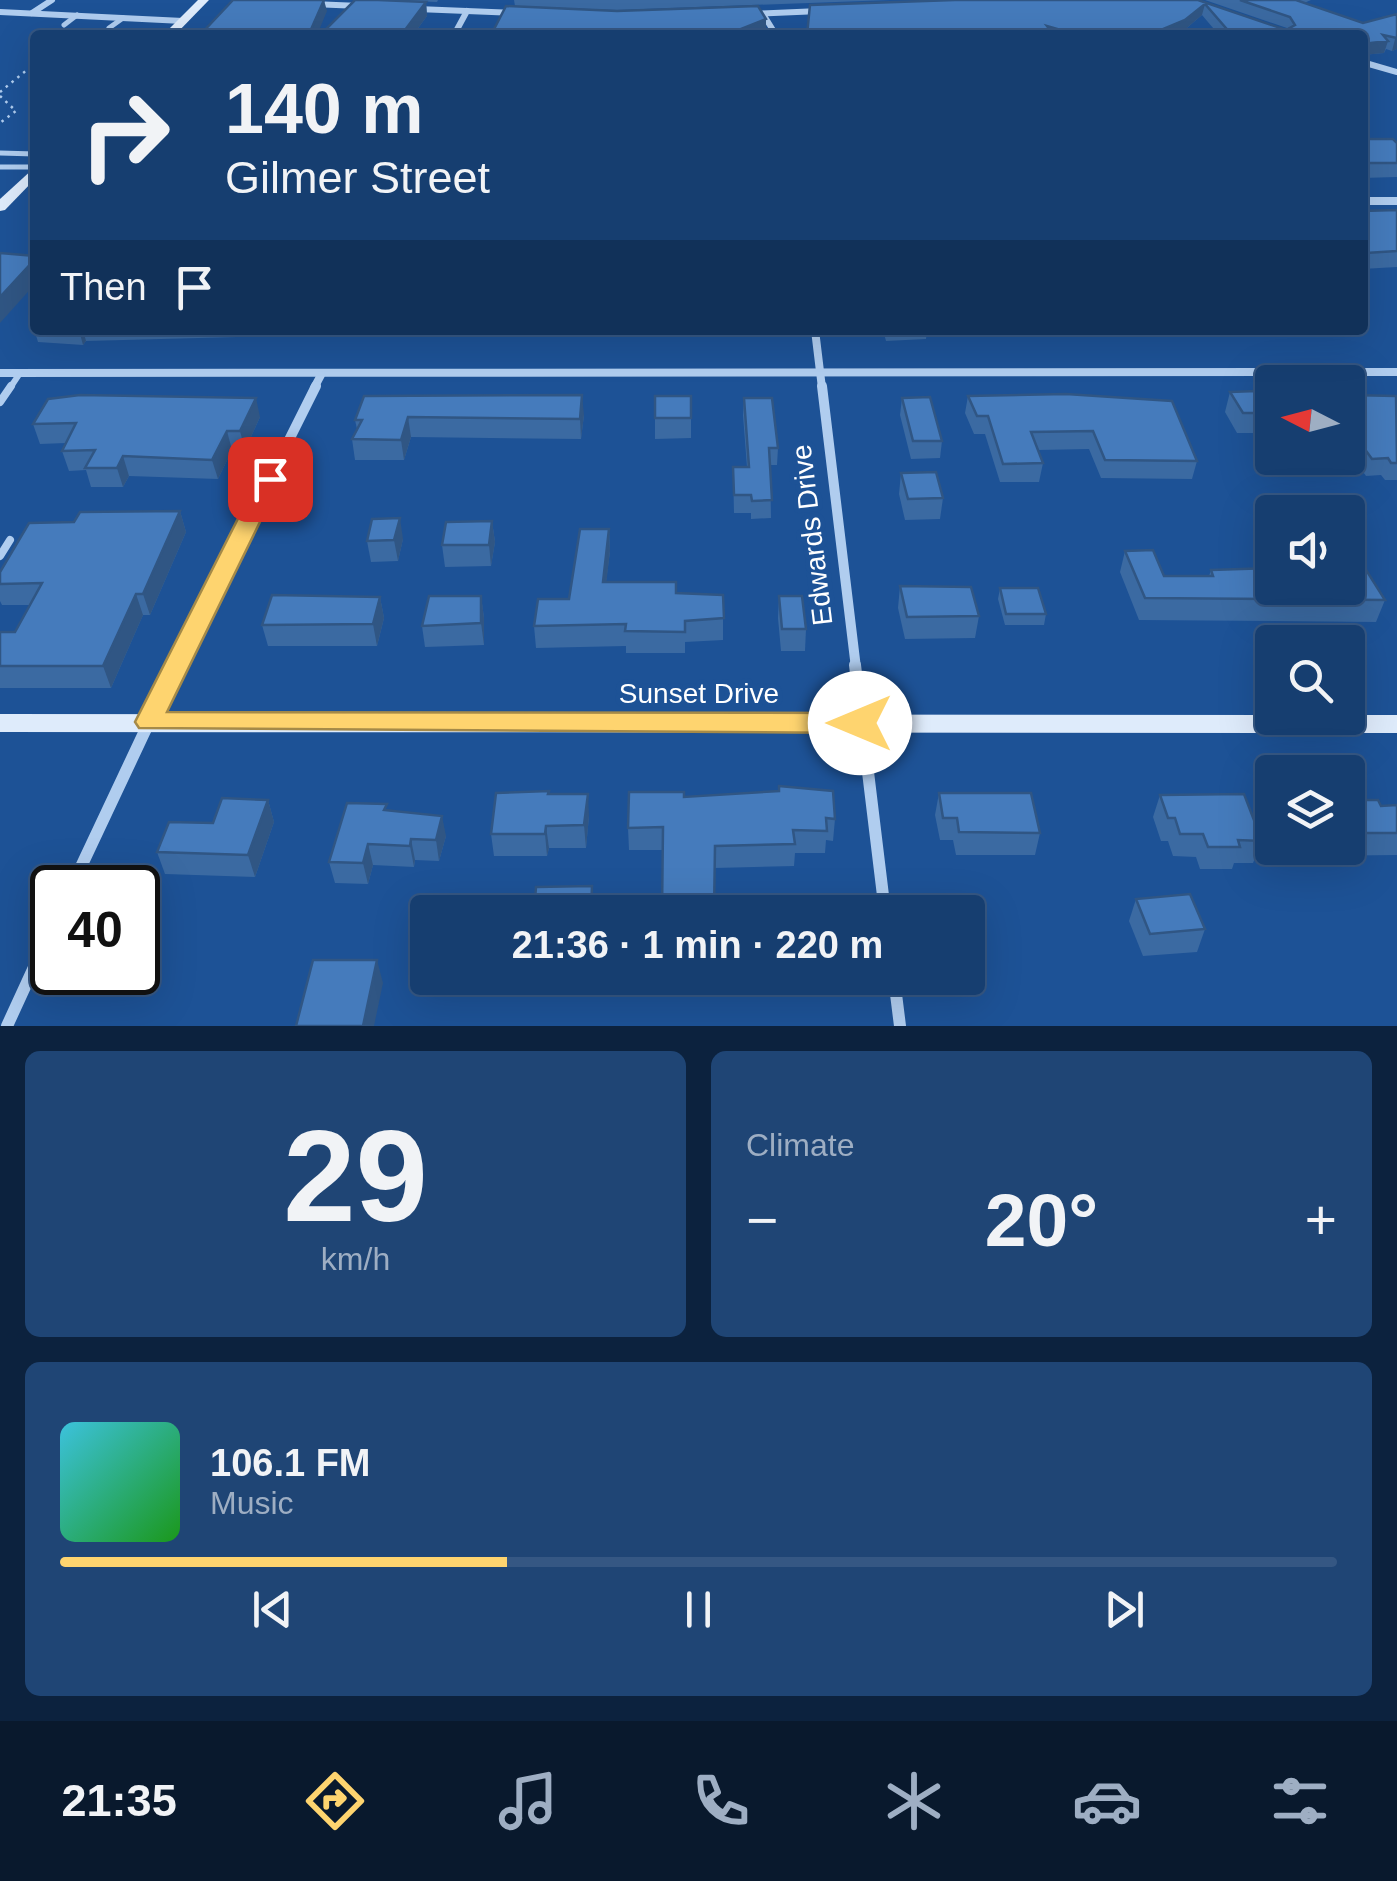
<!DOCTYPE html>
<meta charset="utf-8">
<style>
:root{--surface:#163e70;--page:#1f4575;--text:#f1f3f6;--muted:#9eaec3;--line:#355783;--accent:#fed46f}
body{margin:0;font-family:Helvetica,sans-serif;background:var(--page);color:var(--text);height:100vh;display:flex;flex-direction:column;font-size:38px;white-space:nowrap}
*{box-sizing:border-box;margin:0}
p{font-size:32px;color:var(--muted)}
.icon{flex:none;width:55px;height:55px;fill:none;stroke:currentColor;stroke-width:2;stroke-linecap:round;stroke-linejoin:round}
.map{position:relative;height:1026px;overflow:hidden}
.details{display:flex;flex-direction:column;gap:25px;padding:25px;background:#0c223e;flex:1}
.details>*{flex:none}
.banner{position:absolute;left:30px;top:30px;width:1338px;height:305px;border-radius:10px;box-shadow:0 10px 40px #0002,0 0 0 2px var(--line);background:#163e70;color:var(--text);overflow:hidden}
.needle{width:65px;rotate:276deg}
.controls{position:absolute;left:1255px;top:365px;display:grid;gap:20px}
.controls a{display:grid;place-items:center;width:110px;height:110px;border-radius:10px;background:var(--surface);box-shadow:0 10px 40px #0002,0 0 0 2px var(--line);font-size:50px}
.speed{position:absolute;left:30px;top:865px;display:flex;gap:20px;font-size:50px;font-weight:700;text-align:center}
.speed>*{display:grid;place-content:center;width:130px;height:130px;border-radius:50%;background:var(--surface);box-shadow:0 10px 40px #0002,0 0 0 2px var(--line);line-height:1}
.speed .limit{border:5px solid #111;border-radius:15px;background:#fff;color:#111}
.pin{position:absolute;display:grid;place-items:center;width:85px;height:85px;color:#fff;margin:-42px;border-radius:20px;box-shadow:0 5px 15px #0006}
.me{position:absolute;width:110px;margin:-55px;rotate:270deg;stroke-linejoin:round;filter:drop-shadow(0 0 8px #0008)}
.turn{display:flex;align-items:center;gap:35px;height:210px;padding:0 30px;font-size:45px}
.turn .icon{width:130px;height:130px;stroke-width:2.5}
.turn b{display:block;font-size:70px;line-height:85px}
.then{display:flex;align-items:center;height:95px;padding:0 30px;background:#0003;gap:20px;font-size:38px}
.big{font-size:75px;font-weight:700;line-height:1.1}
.details .card{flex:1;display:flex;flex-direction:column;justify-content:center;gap:15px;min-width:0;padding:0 35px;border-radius:15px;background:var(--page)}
.details .dial{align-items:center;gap:0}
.dial b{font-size:130px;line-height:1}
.song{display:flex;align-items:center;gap:30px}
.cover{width:120px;height:120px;border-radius:15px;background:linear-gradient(135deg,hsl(190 70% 55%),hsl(120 70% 35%))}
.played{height:10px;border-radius:5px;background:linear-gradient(90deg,var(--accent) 35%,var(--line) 35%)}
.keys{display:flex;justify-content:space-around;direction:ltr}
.heat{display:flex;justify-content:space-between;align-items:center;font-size:55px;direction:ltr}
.details .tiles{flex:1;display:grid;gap:25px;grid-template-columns:1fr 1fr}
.card:last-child{grid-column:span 2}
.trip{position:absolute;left:410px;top:895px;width:575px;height:100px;border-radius:10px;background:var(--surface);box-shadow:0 10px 40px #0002,0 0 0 2px var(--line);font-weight:700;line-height:100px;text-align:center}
.dock{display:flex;height:160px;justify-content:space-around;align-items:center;background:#09192d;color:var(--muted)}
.dock .icon{width:70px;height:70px}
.dock .on{color:var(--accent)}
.dock b{font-size:45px;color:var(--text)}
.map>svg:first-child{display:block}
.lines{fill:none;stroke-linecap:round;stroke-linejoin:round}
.path{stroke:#b0cdef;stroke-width:2.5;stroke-dasharray:2.5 5;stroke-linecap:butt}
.lane-far2{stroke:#b0cdef;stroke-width:5}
.lane-far1{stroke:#b0cdef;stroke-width:6}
.lane{stroke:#b0cdef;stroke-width:8}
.street-far3{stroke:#b0cdef;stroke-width:6}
.street-far2{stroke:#b0cdef;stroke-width:8}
.street-far1{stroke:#b0cdef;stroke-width:10}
.street{stroke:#b0cdef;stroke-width:12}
.secondary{fill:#deebfb;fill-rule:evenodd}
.wall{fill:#3b6aa2}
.shaded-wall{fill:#305684}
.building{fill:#457bbc;stroke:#305684;stroke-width:2.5}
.route{fill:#fed46f;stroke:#a58a48;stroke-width:2.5}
.labels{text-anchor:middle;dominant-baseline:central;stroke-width:10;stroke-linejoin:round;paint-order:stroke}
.street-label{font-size:28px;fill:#fff;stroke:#1d5296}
</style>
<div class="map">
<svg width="1397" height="1026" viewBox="0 0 1397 1026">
<rect width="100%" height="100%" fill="#1d5296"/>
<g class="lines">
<g class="path">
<path d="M 0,92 L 28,69"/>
<path d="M 0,96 L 16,111 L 0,123"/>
</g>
<g class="lane-far2">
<path d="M 64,25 L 77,15"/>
<path d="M 109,28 L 123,18"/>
<path d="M 0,153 L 35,154"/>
<path d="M 0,167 L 35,167"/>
</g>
<path class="lane-far1" d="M 10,388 L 20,373"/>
<g class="lane">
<path d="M 0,402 L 11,386"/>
<path d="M 0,556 L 10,540"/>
</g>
<g class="street-far3">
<path d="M 312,4 L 360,6"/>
<path d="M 417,9 L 515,13"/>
<path d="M 0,12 L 183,21"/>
<path d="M 32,13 L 52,0"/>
<path d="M 752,14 L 820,11"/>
<path d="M 763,14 L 776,35"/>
<path d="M 454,35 L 467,11"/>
<path d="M 1362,62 L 1397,72"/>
</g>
<g class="street-far2">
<path d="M 1362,201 L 1397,201"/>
<path d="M 815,330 L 822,388"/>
<path d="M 0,373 L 1397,372"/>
<path d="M 314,388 L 321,375"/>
</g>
<g class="street-far1">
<path d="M 822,386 L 856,668"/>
<path d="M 175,668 L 316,386"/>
</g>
<g class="street">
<path d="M 855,665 L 885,912"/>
<path d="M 71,888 L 176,665"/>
<path d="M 894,978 L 900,1026"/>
<path d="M 7,1026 L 52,928"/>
</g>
<g class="secondary">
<path d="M 198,0 L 209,0 L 175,35 L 163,35 Z"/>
<path d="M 35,167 L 35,179 L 5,210 L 0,211 L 0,199 Z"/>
<path d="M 0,714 L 1397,715 L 1397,733 L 0,732 Z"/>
</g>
</g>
<g class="wall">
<path d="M 387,0 L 438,0 L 437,2 Z"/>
<path d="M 514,0 L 890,0 L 617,10 L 515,6 Z"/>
<path d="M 1198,0 L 1286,30 L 1287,28 L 1205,0 L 1311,0 L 1304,3 L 1363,23 L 1397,14 L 1397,49 L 1392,51 L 1386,49 L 1384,53 L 1362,55 L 1362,35 L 1219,35 L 1202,15 L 1182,32 L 1174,35 L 807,35 Z"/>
<path d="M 426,2 L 427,16 L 413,35 L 323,35 L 323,32 Z"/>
<path d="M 1362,139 L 1397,143 L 1397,177 L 1362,178 Z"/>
<path d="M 1397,210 L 1397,267 L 1362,269 L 1362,211 Z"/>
<path d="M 35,318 L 35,330 L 278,330 L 275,336 L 86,341 L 83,345 L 38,342 L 32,322 Z"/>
<path d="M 368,330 L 469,330 L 468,335 L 368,334 Z"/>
<path d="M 883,330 L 927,330 L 926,339 L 886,341 Z"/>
<path d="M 1086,330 L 1160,330 L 1158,337 L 1088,335 Z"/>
<path d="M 1230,392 L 1269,413 L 1263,433 L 1237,433 L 1225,412 Z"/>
<path d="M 1348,395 L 1397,396 L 1397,480 L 1385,480 L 1381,475 L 1366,476 L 1348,450 Z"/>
<path d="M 364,396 L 584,415 L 581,439 L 411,437 L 404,460 L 355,460 L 352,439 L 357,429 L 355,420 Z"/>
<path d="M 655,396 L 691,396 L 691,438 L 655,439 Z"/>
<path d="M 968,396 L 1197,461 L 1192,479 L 1101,478 L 1089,449 L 1038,450 L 1043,463 L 1039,482 L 1000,482 L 985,434 L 974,434 L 965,413 Z"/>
<path d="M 744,398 L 778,448 L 777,465 L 770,465 L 771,518 L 751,519 L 751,513 L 734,513 L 733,467 L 747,467 L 743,415 Z"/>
<path d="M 902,398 L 942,441 L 940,458 L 911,459 L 900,415 Z"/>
<path d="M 260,417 L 245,450 L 232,450 L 218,479 L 129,476 L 123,487 L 91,487 L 86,470 L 69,471 L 62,451 L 66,443 L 40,444 L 33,424 Z"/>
<path d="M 901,473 L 943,498 L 940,519 L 905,520 L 899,494 Z"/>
<path d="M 180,511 L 186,532 L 150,615 L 143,615 L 111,688 L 0,688 L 0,632 L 15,632 L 30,605 L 2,605 L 0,601 L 0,572 L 74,522 Z"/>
<path d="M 492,521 L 495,542 L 491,566 L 445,567 L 442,545 Z"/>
<path d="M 609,529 L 610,551 L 606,582 L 676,593 L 723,595 L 723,640 L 685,642 L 685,653 L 626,653 L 626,646 L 536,648 L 534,626 L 569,599 Z"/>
<path d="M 403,539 L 398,561 L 371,562 L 367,541 Z"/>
<path d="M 1125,551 L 1164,576 L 1209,576 L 1211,570 L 1385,600 L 1376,622 L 1139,620 L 1120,572 Z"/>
<path d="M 900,586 L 979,616 L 975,638 L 905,639 L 898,608 Z"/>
<path d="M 1000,588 L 1046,614 L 1044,625 L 1005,625 L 998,599 Z"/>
<path d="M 481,596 L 484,618 L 484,645 L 425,647 L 422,626 Z"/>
<path d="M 779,596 L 806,629 L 805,651 L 781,651 L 778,618 Z"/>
<path d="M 380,597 L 384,618 L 377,646 L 268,646 L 262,625 Z"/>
<path d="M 549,791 L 550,794 L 589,816 L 586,848 L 549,848 L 547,856 L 494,856 L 491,834 Z"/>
<path d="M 939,793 L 1040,833 L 1035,855 L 956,855 L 953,840 L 940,840 L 935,815 Z"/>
<path d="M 1348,793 L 1362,800 L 1381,806 L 1397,805 L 1397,855 L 1309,856 L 1306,848 L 1348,848 Z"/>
<path d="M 1160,795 L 1262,841 L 1253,863 L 1234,863 L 1232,869 L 1200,869 L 1196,857 L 1173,856 L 1168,841 L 1161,841 L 1153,817 Z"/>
<path d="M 684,797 L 835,819 L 833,841 L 826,840 L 825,853 L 795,853 L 794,866 L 714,868 L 663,850 L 629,850 L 628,828 Z"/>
<path d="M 268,800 L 274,822 L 255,877 L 165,874 L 157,852 L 213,823 Z"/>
<path d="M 388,811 L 446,836 L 439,861 L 415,860 L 414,867 L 373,865 L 368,884 L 335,883 L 329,862 Z"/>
<path d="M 1136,899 L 1205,929 L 1197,952 L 1143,956 L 1129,921 Z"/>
</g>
<g class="shaded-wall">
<path d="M 324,0 L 327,11 L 317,35 L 310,35 Z"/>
<path d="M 426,2 L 427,16 L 413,35 L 402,35 Z"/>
<path d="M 1205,4 L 1202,15 L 1182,32 L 1174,35 L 1149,35 Z"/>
<path d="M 766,19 L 766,32 L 759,35 L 726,35 Z"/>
<path d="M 1397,38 L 1397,49 L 1392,51 L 1395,39 Z"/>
<path d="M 1388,41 L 1384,53 L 1362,55 L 1362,44 Z"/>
<path d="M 35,259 L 35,284 L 0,323 L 0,297 Z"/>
<path d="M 79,330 L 83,330 L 86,341 L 83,345 Z"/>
<path d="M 582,395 L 584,415 L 581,439 L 580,419 Z"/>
<path d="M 256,398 L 260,417 L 245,450 L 240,431 Z"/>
<path d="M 408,417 L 411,437 L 404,460 L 401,440 Z"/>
<path d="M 227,431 L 232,450 L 218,479 L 212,460 Z"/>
<path d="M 123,456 L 129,476 L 123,487 L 117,468 Z"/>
<path d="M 180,511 L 186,532 L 150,615 L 143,594 Z"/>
<path d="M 400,518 L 403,539 L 398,561 L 394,540 Z"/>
<path d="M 492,521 L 495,542 L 491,566 L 489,545 Z"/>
<path d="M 609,529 L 610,551 L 604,603 L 603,582 Z"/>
<path d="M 136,594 L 143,615 L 111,688 L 103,666 Z"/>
<path d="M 481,596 L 484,618 L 484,645 L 481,623 Z"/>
<path d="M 380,597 L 384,618 L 377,646 L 373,624 Z"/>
<path d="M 588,794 L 589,816 L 586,848 L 584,825 Z"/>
<path d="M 268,800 L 274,822 L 255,877 L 248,855 Z"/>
<path d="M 442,816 L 446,836 L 439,861 L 436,840 Z"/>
<path d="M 546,826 L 549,848 L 547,856 L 545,834 Z"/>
<path d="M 411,839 L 415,860 L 414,867 L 410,846 Z"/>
<path d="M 368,844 L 373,865 L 368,884 L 363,863 Z"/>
<path d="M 377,960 L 383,983 L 374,1026 L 363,1026 Z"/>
</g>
<g class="building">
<path d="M 233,0 L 324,0 L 309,34 L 284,32 L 282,35 L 200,35 Z"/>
<path d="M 355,0 L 378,0 L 426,2 L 402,34 L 323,32 Z"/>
<path d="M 955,0 L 1198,0 L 1286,30 L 1295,25 L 1290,17 L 1240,0 L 1296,0 L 1363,23 L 1397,14 L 1397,38 L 1383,35 L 1388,41 L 1362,44 L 1362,35 L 1232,35 L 1205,4 L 1185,20 L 1149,35 L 1078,35 L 1047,26 L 1054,35 L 807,35 L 810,5 Z"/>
<path d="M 506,6 L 617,11 L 758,6 L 766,19 L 726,35 L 491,35 Z"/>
<path d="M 1362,139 L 1393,139 L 1397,143 L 1397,163 L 1362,163 Z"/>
<path d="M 1397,210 L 1397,251 L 1366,253 L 1362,250 L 1362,211 Z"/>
<path d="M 0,253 L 35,256 L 35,259 L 0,297 Z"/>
<path d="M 1256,391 L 1269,413 L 1243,413 L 1230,392 Z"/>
<path d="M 1066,394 L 1172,401 L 1197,461 L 1105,460 L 1093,431 L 1031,432 L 1043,463 L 1003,464 L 988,416 L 977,416 L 968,396 Z"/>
<path d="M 80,395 L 256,398 L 240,431 L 227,431 L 212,460 L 123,456 L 117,468 L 85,468 L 95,450 L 62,451 L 76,423 L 33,424 L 48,399 Z"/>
<path d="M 582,395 L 580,419 L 408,417 L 401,440 L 352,439 L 362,420 L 355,420 L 364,396 Z"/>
<path d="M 1348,395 L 1396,396 L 1397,463 L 1391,463 L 1388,458 L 1372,459 L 1348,426 Z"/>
<rect x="655" y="396" width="36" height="22"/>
<path d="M 930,397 L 942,441 L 913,441 L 902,398 Z"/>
<path d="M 744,398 L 772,398 L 778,448 L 769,448 L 772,500 L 752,501 L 751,495 L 734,495 L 733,467 L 749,467 Z"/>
<path d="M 936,472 L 943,498 L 908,499 L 901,473 Z"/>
<path d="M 180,511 L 143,594 L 136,594 L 103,666 L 0,666 L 0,632 L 15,632 L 42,583 L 0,584 L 0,572 L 29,523 L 74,522 L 80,512 Z"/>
<path d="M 400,518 L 394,540 L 367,541 L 372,519 Z"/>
<path d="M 492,521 L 489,545 L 442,545 L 446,522 Z"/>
<path d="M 580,529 L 609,529 L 603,582 L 676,582 L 676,593 L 723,595 L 724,618 L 685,621 L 685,632 L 625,631 L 626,624 L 534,626 L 538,599 L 569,599 Z"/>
<path d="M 1153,550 L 1164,576 L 1213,576 L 1211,570 L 1272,568 L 1272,588 L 1348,588 L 1348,566 L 1363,565 L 1385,600 L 1145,598 L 1125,551 Z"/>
<path d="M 900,586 L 971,587 L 979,616 L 907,617 Z"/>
<path d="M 1000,588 L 1038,588 L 1046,614 L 1006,614 Z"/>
<path d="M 272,595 L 380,597 L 373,624 L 262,625 Z"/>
<path d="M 429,596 L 481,596 L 481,623 L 422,626 Z"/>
<path d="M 779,596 L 802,596 L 806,629 L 782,629 Z"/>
<path d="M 779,786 L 833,791 L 835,819 L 826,818 L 827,831 L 793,830 L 795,844 L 715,846 L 714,912 L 662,912 L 663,827 L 628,828 L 629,792 L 684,792 L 684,797 L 779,791 Z"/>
<path d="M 549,791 L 548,794 L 588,794 L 584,825 L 546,826 L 545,834 L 491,834 L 496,793 Z"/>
<path d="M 939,793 L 1031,793 L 1040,833 L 959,832 L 957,818 L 943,818 Z"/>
<path d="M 1348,793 L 1358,793 L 1362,800 L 1378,800 L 1381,806 L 1397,805 L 1397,833 L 1348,833 Z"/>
<path d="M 1244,794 L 1262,841 L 1238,840 L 1240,847 L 1208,847 L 1203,834 L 1180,834 L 1175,818 L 1168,818 L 1160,795 Z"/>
<path d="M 222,798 L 268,800 L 248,855 L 157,852 L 169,822 L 213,823 Z"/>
<path d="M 347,803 L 387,804 L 384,810 L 442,816 L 436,840 L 411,839 L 410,846 L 368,844 L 363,863 L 329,862 Z"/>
<path d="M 592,886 L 591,912 L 534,912 L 536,887 Z"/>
<path d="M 1190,894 L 1205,929 L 1150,934 L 1136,899 Z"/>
<path d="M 830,909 L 831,912 L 787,911 Z"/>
<path d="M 313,960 L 377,960 L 363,1026 L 296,1026 Z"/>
</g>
<path class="route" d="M 270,473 L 281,479 L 167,712 L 860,713 L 870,716 L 874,723 L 870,730 L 860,733 L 139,728 L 135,722 L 258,479 Z"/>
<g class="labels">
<g class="street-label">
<text transform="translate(812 535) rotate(-97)">Edwards Drive</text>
<text x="699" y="693">Sunset Drive</text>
</g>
</g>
</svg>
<div class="controls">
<a><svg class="needle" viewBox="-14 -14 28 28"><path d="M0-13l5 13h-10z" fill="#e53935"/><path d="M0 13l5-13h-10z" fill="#9eaec3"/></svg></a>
<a><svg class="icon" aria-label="sound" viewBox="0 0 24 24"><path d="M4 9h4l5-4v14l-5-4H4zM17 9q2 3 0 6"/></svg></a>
<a><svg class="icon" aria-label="search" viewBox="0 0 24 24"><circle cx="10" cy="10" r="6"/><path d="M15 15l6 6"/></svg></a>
<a><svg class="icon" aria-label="layers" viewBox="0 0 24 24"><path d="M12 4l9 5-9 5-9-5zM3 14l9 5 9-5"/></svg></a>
</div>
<div class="speed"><div class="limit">40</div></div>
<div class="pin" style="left:270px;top:479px;background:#d93025"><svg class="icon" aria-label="arrive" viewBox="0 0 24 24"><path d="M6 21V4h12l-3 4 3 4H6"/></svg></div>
<svg class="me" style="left:860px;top:723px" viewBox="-20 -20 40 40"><circle r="19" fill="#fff"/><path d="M0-13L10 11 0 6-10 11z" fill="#fed46f"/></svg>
<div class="trip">21:36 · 1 min · 220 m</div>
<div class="banner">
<div class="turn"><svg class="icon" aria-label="right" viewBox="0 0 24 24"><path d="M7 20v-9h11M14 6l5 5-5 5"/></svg><div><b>140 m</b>Gilmer Street</div></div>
<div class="then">Then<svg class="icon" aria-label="arrive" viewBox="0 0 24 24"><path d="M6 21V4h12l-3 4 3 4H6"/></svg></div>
</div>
</div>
<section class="details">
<div class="tiles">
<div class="card dial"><b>29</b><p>km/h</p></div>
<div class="card"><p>Climate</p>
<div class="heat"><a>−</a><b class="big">20°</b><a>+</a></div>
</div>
<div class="card">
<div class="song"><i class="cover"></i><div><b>106.1 FM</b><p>Music</p></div></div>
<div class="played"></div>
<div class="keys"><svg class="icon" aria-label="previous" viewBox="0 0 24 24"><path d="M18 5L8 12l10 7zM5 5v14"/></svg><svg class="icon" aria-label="pause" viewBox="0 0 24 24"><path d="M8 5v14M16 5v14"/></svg><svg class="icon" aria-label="next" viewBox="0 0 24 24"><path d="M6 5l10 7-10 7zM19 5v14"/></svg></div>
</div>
</div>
</section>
<nav class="dock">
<b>21:35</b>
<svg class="icon on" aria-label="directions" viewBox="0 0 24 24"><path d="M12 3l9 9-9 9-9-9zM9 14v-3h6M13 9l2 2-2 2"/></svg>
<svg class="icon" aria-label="music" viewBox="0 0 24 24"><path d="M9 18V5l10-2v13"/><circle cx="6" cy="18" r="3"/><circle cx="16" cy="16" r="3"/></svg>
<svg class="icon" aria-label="phone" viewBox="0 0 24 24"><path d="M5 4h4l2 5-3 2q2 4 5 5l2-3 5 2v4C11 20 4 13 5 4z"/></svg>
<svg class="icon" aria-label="climate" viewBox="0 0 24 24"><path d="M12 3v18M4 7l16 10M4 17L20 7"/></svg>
<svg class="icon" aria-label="car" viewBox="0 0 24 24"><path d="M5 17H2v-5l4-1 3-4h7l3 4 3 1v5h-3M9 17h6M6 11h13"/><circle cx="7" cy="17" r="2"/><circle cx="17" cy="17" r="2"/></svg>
<svg class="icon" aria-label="filters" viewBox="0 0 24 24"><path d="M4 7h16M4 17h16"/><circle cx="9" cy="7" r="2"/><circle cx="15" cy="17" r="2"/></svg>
</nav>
